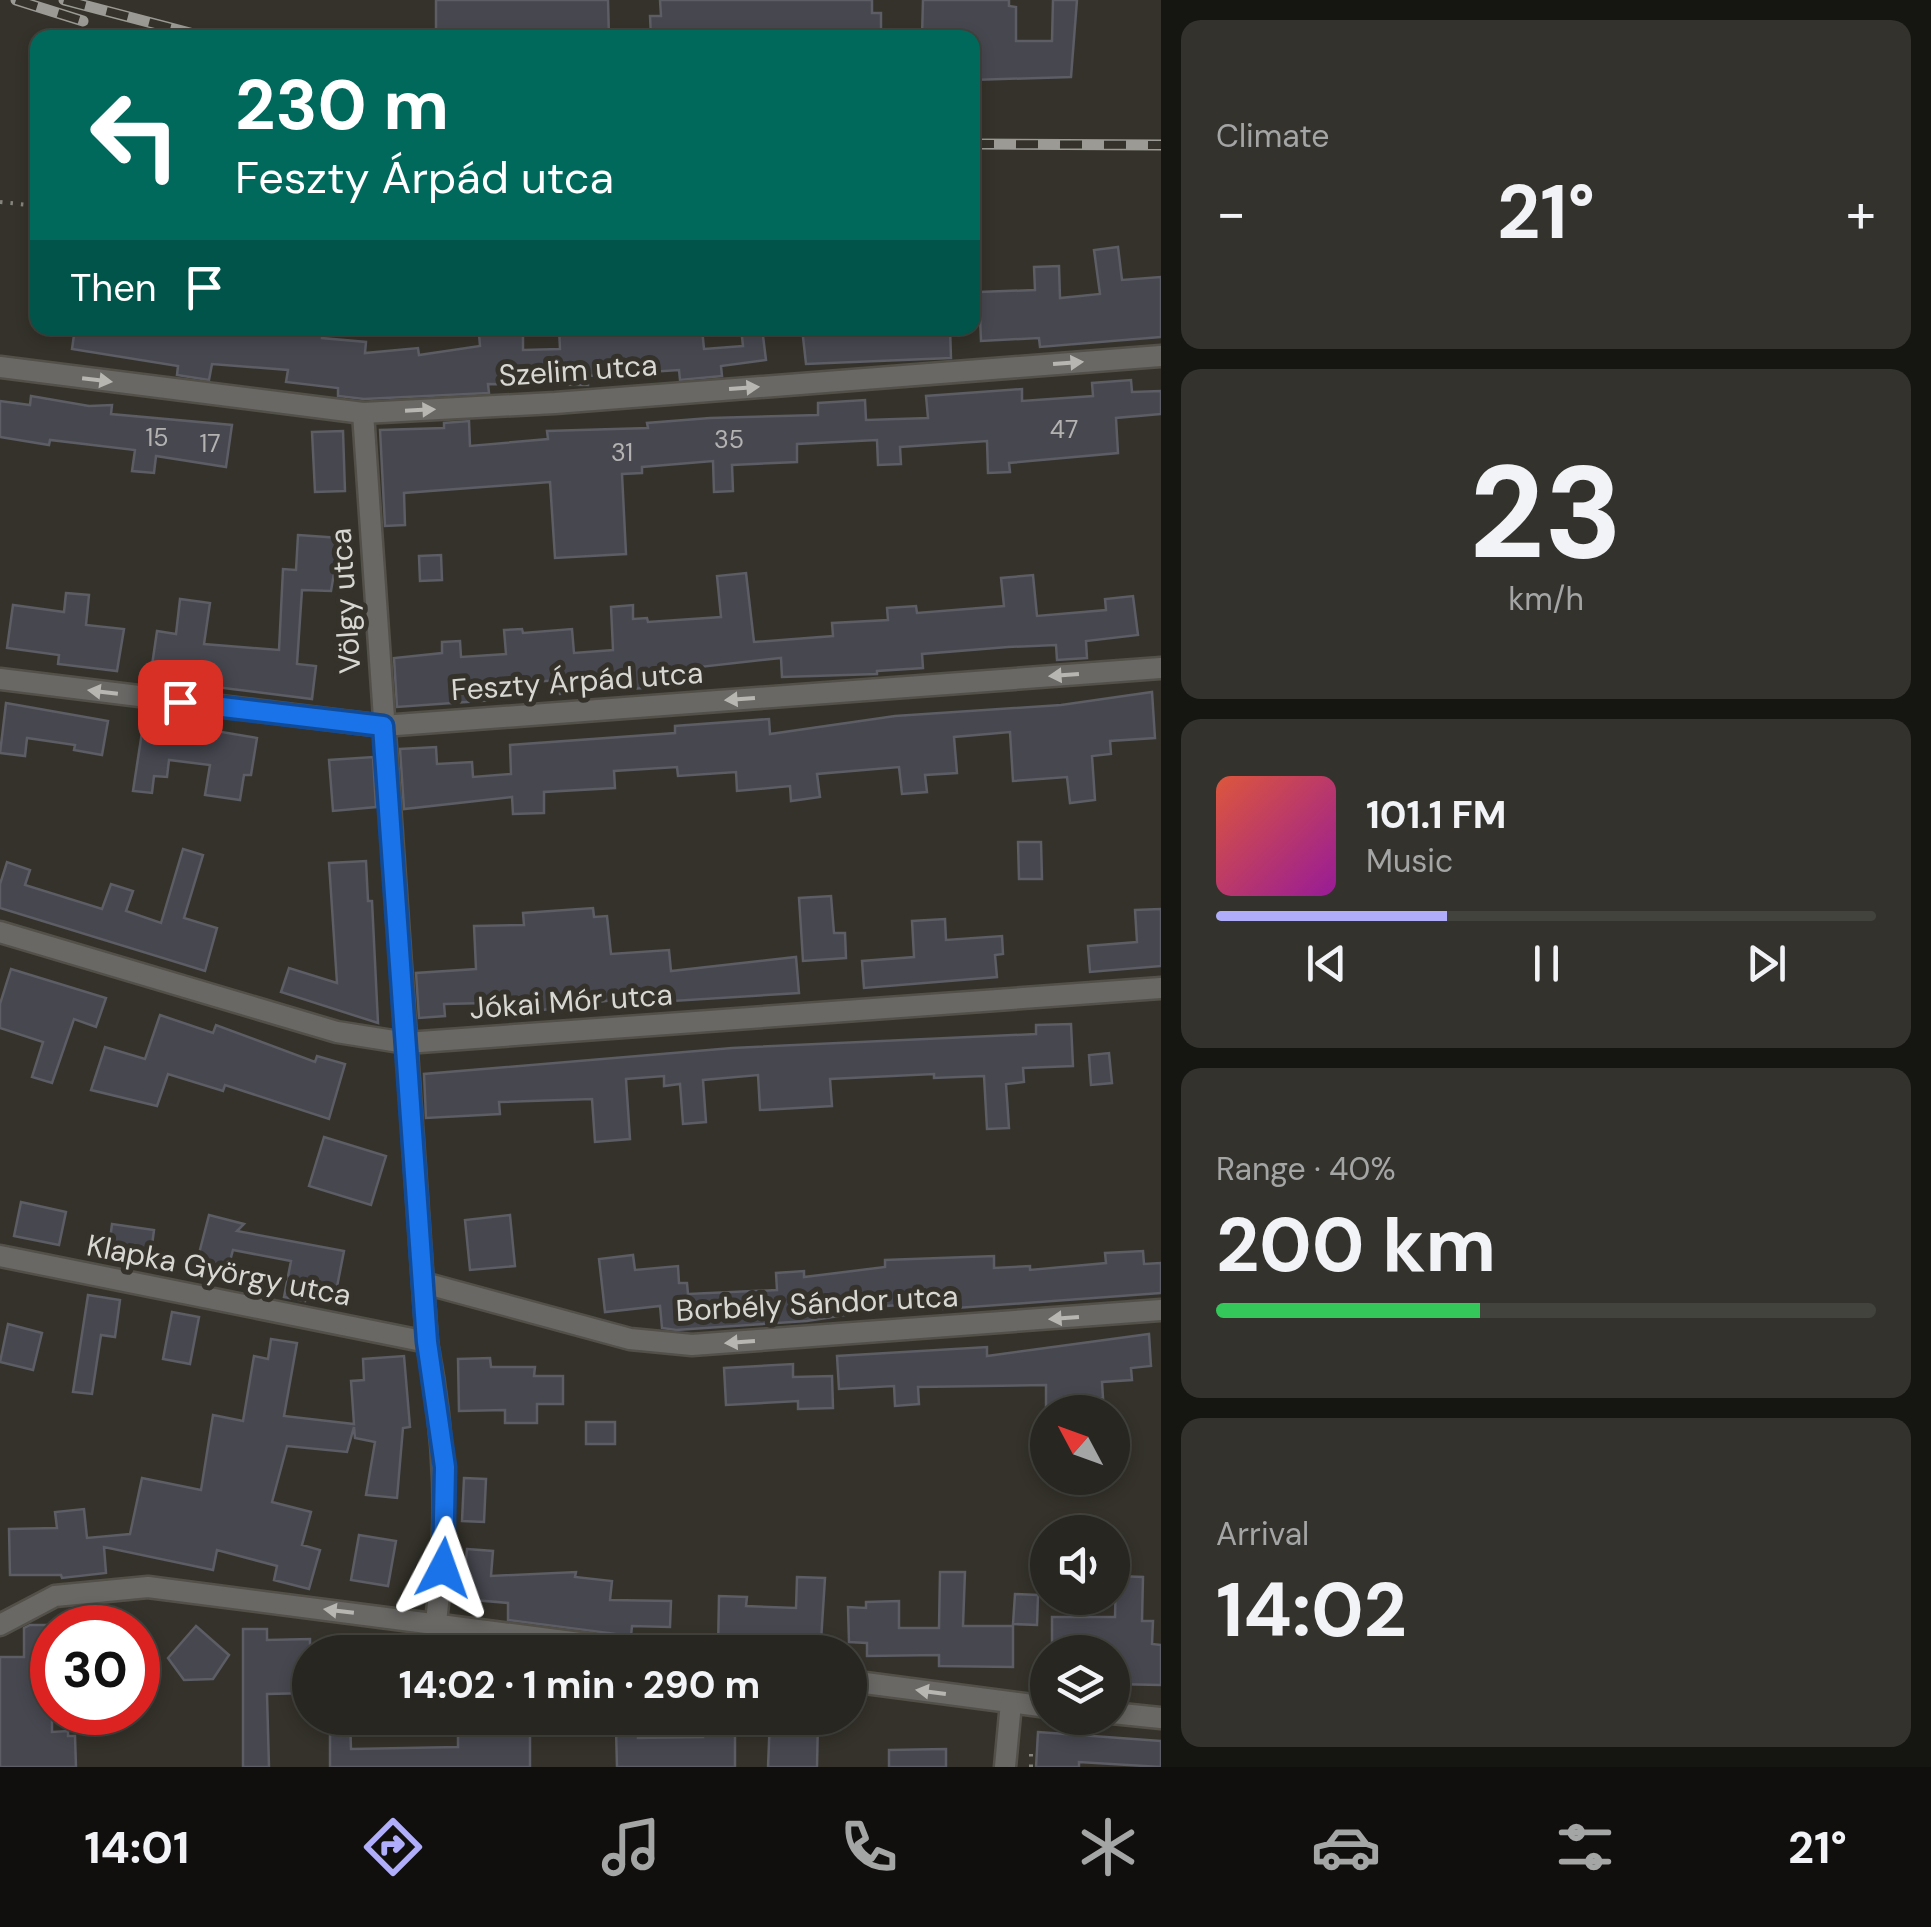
<!DOCTYPE html>
<meta charset="utf-8">
<style>
:root{--surface:#272620;--page:#33322d;--text:#f1f3f6;--muted:#a4a5a5;--line:#43433e;--accent:#b0aefa}
body{margin:0;font-family:"DM Sans",sans-serif;background:var(--page);color:var(--text);height:100vh;display:flex;flex-direction:column;font-size:38px;white-space:nowrap}
*{box-sizing:border-box;margin:0}
p{font-size:32px;color:var(--muted)}
.icon{flex:none;width:55px;height:55px;fill:none;stroke:currentColor;stroke-width:2;stroke-linecap:round;stroke-linejoin:round}
.map{position:relative;flex:1;overflow:hidden}
.drawer{display:flex;flex-direction:column;gap:20px;padding:20px;background:#151512;width:770px}
.drawer>*{flex:none}
.hud{position:absolute;left:30px;top:30px;width:950px;height:305px;border-radius:20px;box-shadow:0 5px 15px #0003,0 0 0 2px var(--line);background:#00695c;color:#fff;overflow:hidden}
.needle{width:65px;rotate:311deg}
.controls{position:absolute;left:1030px;top:1395px;display:grid;gap:20px}
.controls a{display:grid;place-items:center;width:100px;height:100px;border-radius:50%;background:var(--surface);box-shadow:0 5px 15px #0003,0 0 0 2px var(--line);font-size:50px}
.speed{position:absolute;left:30px;top:1605px;display:flex;gap:20px;font-size:50px;font-weight:700;text-align:center}
.speed>*{display:grid;place-content:center;width:130px;height:130px;border-radius:50%;background:var(--surface);box-shadow:0 5px 15px #0003,0 0 0 2px var(--line);line-height:1}
.speed .limit{border:15px solid #d22;background:#fff;color:#111}
.pin{position:absolute;display:grid;place-items:center;width:85px;height:85px;color:#fff;margin:-42px;border-radius:20px;box-shadow:0 5px 15px #0006}
.me{position:absolute;width:110px;margin:-55px;rotate:4deg;stroke-linejoin:round;filter:drop-shadow(0 0 8px #0008)}
.turn{display:flex;align-items:center;gap:35px;height:210px;padding:0 40px;font-size:45px}
.turn .icon{width:130px;height:130px;stroke-width:2.5}
.turn b{display:block;font-size:70px;line-height:85px}
.then{display:flex;align-items:center;height:95px;padding:0 40px;background:#0003;gap:20px;font-size:38px}
.big{font-size:75px;font-weight:700;line-height:1.1}
.drawer .tile{flex:1;display:flex;flex-direction:column;justify-content:center;gap:15px;min-width:0;padding:0 35px;border-radius:20px;background:var(--page)}
.drawer .dial{align-items:center;gap:0}
.dial b{font-size:130px;line-height:1}
.song{display:flex;align-items:center;gap:30px}
.cover{width:120px;height:120px;border-radius:15px;background:linear-gradient(135deg,hsl(10 70% 55%),hsl(300 70% 35%))}
.played{height:10px;border-radius:5px;background:linear-gradient(90deg,var(--accent) 35%,var(--line) 35%)}
.keys{display:flex;justify-content:space-around;direction:ltr}
.heat{display:flex;justify-content:space-between;align-items:center;font-size:55px;direction:ltr}
.charge{height:15px;border-radius:8px;background:linear-gradient(90deg,#34c759 40%,var(--line) 0)}
.trip{position:absolute;left:292px;top:1635px;width:575px;height:100px;border-radius:50px;background:var(--surface);box-shadow:0 5px 15px #0003,0 0 0 2px var(--line);font-weight:700;line-height:100px;text-align:center}
.tab-bar{display:flex;height:160px;justify-content:space-around;align-items:center;background:#100f0d;color:var(--muted)}
.tab-bar .icon{width:70px;height:70px}
.tab-bar .current{color:var(--accent)}
.tab-bar b{font-size:45px;color:var(--text)}
main{display:flex;flex:1;min-height:0}
.map>svg:first-child{display:block}
.building{fill:#474750;stroke:#5c5d65;stroke-width:2.5}
.lines{fill:none;stroke-linecap:round;stroke-linejoin:round}
.street-casing{stroke:#525048;stroke-width:25}
.path{stroke:#85847d;stroke-width:4;stroke-dasharray:2.5 8;stroke-linecap:butt}
.street{stroke:#6a6865;stroke-width:20}
.rail-casing{stroke:#9b9a94;stroke-width:11}
.rail{stroke:#34322a;stroke-width:8;stroke-dasharray:22;stroke-linecap:butt}
.oneway{fill:#b7b6b1}
.route-casing{stroke:#114b97;stroke-width:25}
.route{stroke:#1a73e8;stroke-width:18}
.labels{text-anchor:middle;dominant-baseline:central;stroke-width:10;stroke-linejoin:round;paint-order:stroke}
.number-label{font-size:25px;fill:#b4b3b2}
.street-label{font-size:30px;fill:#d8d7d2;stroke:#34322a}
</style>
<main>
<div class="map">
<svg width="1161" height="1767" viewBox="0 0 1161 1767">
<rect width="100%" height="100%" fill="#34322a"/>
<g class="building">
<path d="M 436,0 L 608,0 L 609,38 L 436,38 Z"/>
<path d="M 660,0 L 872,0 L 872,13 L 881,13 L 881,33 L 866,33 L 866,38 L 651,38 L 650,16 L 661,16 Z"/>
<path d="M 923,0 L 1009,0 L 1009,6 L 1016,7 L 1016,41 L 1052,41 L 1053,0 L 1077,0 L 1071,77 L 972,80 L 972,37 L 922,36 Z"/>
<path d="M 1118,247 L 1122,280 L 1161,277 L 1161,337 L 1040,347 L 1039,338 L 981,341 L 979,292 L 1035,290 L 1034,267 L 1059,266 L 1060,298 L 1100,294 L 1094,250 Z"/>
<path d="M 75,328 L 323,328 L 322,338 L 366,342 L 365,353 L 418,348 L 419,355 L 480,346 L 479,334 L 523,333 L 523,350 L 560,349 L 559,328 L 577,328 L 578,335 L 618,332 L 618,328 L 702,328 L 704,349 L 743,346 L 741,328 L 762,328 L 766,360 L 721,366 L 722,376 L 680,380 L 679,370 L 588,376 L 588,385 L 488,384 L 489,393 L 364,399 L 338,396 L 338,388 L 286,382 L 288,370 L 212,364 L 209,380 L 177,375 L 178,366 L 72,349 Z"/>
<path d="M 802,328 L 950,328 L 951,358 L 806,364 Z"/>
<path d="M 1131,380 L 1132,392 L 1161,391 L 1161,414 L 1116,418 L 1118,453 L 1009,463 L 1010,472 L 988,473 L 987,441 L 900,447 L 901,464 L 878,465 L 877,440 L 797,444 L 797,462 L 732,465 L 733,491 L 714,492 L 713,461 L 642,467 L 642,473 L 622,474 L 626,554 L 555,558 L 550,482 L 404,493 L 405,525 L 385,526 L 380,430 L 444,428 L 444,423 L 469,421 L 470,446 L 548,439 L 547,431 L 648,428 L 647,423 L 710,418 L 818,415 L 818,403 L 865,400 L 866,420 L 928,418 L 926,396 L 1022,389 L 1022,401 L 1093,396 L 1092,383 Z"/>
<path d="M 31,396 L 89,406 L 112,405 L 111,414 L 232,425 L 226,467 L 156,456 L 154,473 L 132,471 L 135,450 L 50,440 L 49,445 L 0,437 L 0,401 L 30,405 Z"/>
<path d="M 343,431 L 345,491 L 315,492 L 312,432 Z"/>
<path d="M 298,535 L 340,538 L 331,591 L 302,590 L 297,664 L 316,666 L 312,699 L 150,679 L 157,631 L 176,634 L 180,599 L 210,603 L 204,644 L 279,650 L 283,569 L 296,570 Z"/>
<path d="M 441,555 L 442,580 L 420,581 L 419,556 Z"/>
<path d="M 746,573 L 754,642 L 833,636 L 832,623 L 888,620 L 887,608 L 916,606 L 917,613 L 1004,606 L 1001,578 L 1033,575 L 1037,616 L 1106,610 L 1105,599 L 1133,596 L 1138,635 L 1086,641 L 1087,658 L 1057,660 L 1056,645 L 1008,647 L 922,654 L 923,668 L 877,671 L 877,674 L 782,677 L 781,658 L 699,667 L 700,684 L 560,694 L 559,680 L 493,685 L 494,700 L 397,707 L 394,658 L 442,653 L 442,642 L 460,641 L 461,657 L 506,654 L 504,630 L 522,629 L 523,633 L 572,629 L 574,653 L 613,650 L 611,607 L 633,605 L 633,619 L 647,618 L 648,622 L 721,617 L 717,576 Z"/>
<path d="M 66,593 L 89,595 L 86,625 L 124,629 L 117,671 L 58,664 L 59,655 L 7,648 L 13,605 L 64,612 Z"/>
<path d="M 1152,692 L 1155,738 L 1110,741 L 1111,754 L 1092,756 L 1095,800 L 1070,803 L 1067,777 L 1013,781 L 1010,732 L 954,737 L 957,773 L 925,775 L 927,792 L 902,794 L 899,767 L 817,774 L 820,797 L 791,801 L 790,786 L 737,791 L 736,772 L 678,776 L 677,767 L 614,771 L 615,788 L 544,792 L 544,813 L 513,814 L 512,797 L 404,809 L 400,749 L 436,747 L 437,764 L 472,762 L 473,777 L 511,774 L 510,745 L 675,733 L 675,726 L 769,719 L 770,734 L 895,716 L 1061,705 Z"/>
<path d="M 6,703 L 108,721 L 102,755 L 74,750 L 75,745 L 27,738 L 25,756 L 0,753 Z"/>
<path d="M 144,719 L 257,738 L 251,775 L 244,775 L 240,800 L 205,795 L 210,765 L 169,760 L 167,777 L 154,776 L 152,793 L 133,791 Z"/>
<path d="M 373,757 L 376,807 L 333,811 L 329,760 Z"/>
<path d="M 1018,842 L 1041,842 L 1042,879 L 1019,879 Z"/>
<path d="M 183,849 L 203,855 L 184,918 L 217,928 L 205,971 L 0,908 L 0,884 L 7,862 L 30,870 L 25,885 L 102,909 L 111,884 L 133,891 L 126,911 L 161,923 Z"/>
<path d="M 366,861 L 368,901 L 372,901 L 378,1023 L 281,992 L 289,968 L 337,983 L 329,863 Z"/>
<path d="M 831,896 L 834,933 L 845,933 L 846,958 L 803,961 L 799,898 Z"/>
<path d="M 593,908 L 594,917 L 607,916 L 611,954 L 669,950 L 671,971 L 796,957 L 799,993 L 641,1003 L 641,996 L 528,1012 L 528,1002 L 444,1004 L 445,1016 L 419,1018 L 416,973 L 476,969 L 474,926 L 524,925 L 523,913 Z"/>
<path d="M 1161,909 L 1161,966 L 1090,972 L 1088,946 L 1137,942 L 1135,910 Z"/>
<path d="M 945,919 L 946,940 L 1002,936 L 1003,954 L 995,955 L 997,977 L 864,988 L 862,961 L 914,957 L 912,921 Z"/>
<path d="M 11,969 L 106,998 L 96,1027 L 74,1019 L 52,1083 L 32,1077 L 43,1042 L 0,1028 L 0,1004 Z"/>
<path d="M 160,1015 L 213,1033 L 216,1025 L 315,1062 L 317,1056 L 345,1064 L 329,1119 L 225,1085 L 223,1091 L 168,1074 L 157,1106 L 91,1090 L 105,1047 L 145,1059 Z"/>
<path d="M 1071,1024 L 1073,1066 L 1023,1068 L 1024,1082 L 1006,1084 L 1009,1128 L 987,1129 L 984,1076 L 934,1078 L 934,1074 L 830,1079 L 832,1106 L 760,1110 L 758,1075 L 703,1080 L 706,1122 L 683,1124 L 680,1084 L 664,1086 L 664,1076 L 626,1079 L 630,1139 L 595,1142 L 592,1099 L 499,1102 L 500,1114 L 426,1118 L 424,1074 L 732,1048 L 1036,1034 L 1036,1025 Z"/>
<path d="M 1109,1053 L 1112,1083 L 1091,1085 L 1089,1055 Z"/>
<path d="M 324,1137 L 386,1156 L 371,1205 L 309,1186 Z"/>
<path d="M 21,1202 L 66,1212 L 59,1245 L 14,1236 Z"/>
<path d="M 209,1215 L 244,1224 L 237,1231 L 344,1251 L 335,1297 L 306,1291 L 305,1301 L 284,1297 L 291,1261 L 233,1250 L 227,1272 L 196,1265 Z"/>
<path d="M 510,1215 L 515,1266 L 470,1270 L 465,1220 Z"/>
<path d="M 112,1224 L 154,1230 L 150,1261 L 108,1255 Z"/>
<path d="M 1143,1251 L 1144,1264 L 1161,1263 L 1161,1293 L 943,1309 L 942,1302 L 858,1308 L 858,1313 L 807,1321 L 676,1330 L 662,1328 L 660,1306 L 605,1312 L 599,1259 L 633,1255 L 635,1270 L 678,1266 L 679,1283 L 687,1283 L 688,1294 L 777,1290 L 776,1273 L 804,1271 L 804,1277 L 885,1267 L 885,1260 L 994,1256 L 994,1268 L 1030,1266 L 1030,1270 L 1106,1263 L 1105,1253 Z"/>
<path d="M 88,1295 L 120,1300 L 115,1337 L 101,1335 L 92,1394 L 73,1392 Z"/>
<path d="M 172,1312 L 199,1317 L 190,1364 L 163,1359 Z"/>
<path d="M 8,1324 L 42,1333 L 33,1370 L 0,1362 Z"/>
<path d="M 1149,1334 L 1151,1366 L 1131,1368 L 1132,1380 L 1102,1382 L 1103,1398 L 1095,1399 L 1095,1412 L 1046,1412 L 1046,1385 L 918,1387 L 919,1404 L 895,1406 L 894,1386 L 839,1389 L 837,1356 L 987,1347 L 987,1356 Z"/>
<path d="M 271,1339 L 297,1343 L 284,1416 L 354,1424 L 351,1381 L 364,1380 L 363,1359 L 404,1356 L 410,1427 L 403,1428 L 397,1498 L 366,1495 L 375,1442 L 355,1438 L 354,1427 L 347,1452 L 287,1446 L 272,1502 L 311,1512 L 302,1545 L 320,1550 L 309,1589 L 274,1580 L 277,1566 L 217,1550 L 213,1570 L 104,1547 L 106,1573 L 62,1578 L 61,1575 L 10,1575 L 9,1529 L 57,1528 L 55,1512 L 84,1509 L 87,1538 L 130,1534 L 142,1478 L 201,1490 L 213,1415 L 243,1421 L 254,1356 L 268,1359 Z"/>
<path d="M 490,1358 L 491,1367 L 535,1367 L 534,1376 L 563,1376 L 563,1404 L 537,1404 L 537,1423 L 505,1423 L 505,1410 L 459,1411 L 458,1359 Z"/>
<path d="M 793,1364 L 793,1377 L 832,1376 L 833,1408 L 798,1409 L 798,1401 L 726,1405 L 724,1368 Z"/>
<rect x="586" y="1422" width="29" height="22"/>
<path d="M 464,1478 L 486,1479 L 484,1522 L 462,1521 Z"/>
<path d="M 359,1535 L 396,1541 L 388,1586 L 351,1580 Z"/>
<path d="M 467,1549 L 493,1551 L 491,1576 L 576,1572 L 575,1577 L 612,1581 L 610,1600 L 671,1601 L 670,1627 L 632,1626 L 631,1636 L 508,1620 L 508,1603 L 462,1599 Z"/>
<path d="M 940,1572 L 965,1572 L 963,1626 L 1013,1626 L 1013,1667 L 939,1666 L 939,1655 L 867,1656 L 867,1643 L 849,1642 L 848,1607 L 866,1608 L 866,1602 L 899,1601 L 899,1628 L 939,1628 Z"/>
<path d="M 1116,1576 L 1143,1577 L 1142,1621 L 1153,1621 L 1152,1644 L 1161,1645 L 1161,1685 L 1114,1684 L 1115,1652 L 1052,1652 L 1052,1617 L 1115,1617 Z"/>
<path d="M 797,1577 L 825,1578 L 821,1641 L 786,1640 L 786,1652 L 718,1648 L 719,1596 L 747,1597 L 746,1606 L 796,1608 Z"/>
<path d="M 1015,1594 L 1038,1595 L 1037,1625 L 1013,1624 Z"/>
<path d="M 30,1625 L 52,1625 L 52,1732 L 68,1731 L 68,1736 L 75,1736 L 76,1767 L 0,1767 L 0,1657 L 24,1657 L 24,1628 Z"/>
<path d="M 196,1626 L 229,1655 L 213,1679 L 184,1680 L 168,1658 Z"/>
<path d="M 243,1629 L 267,1629 L 267,1640 L 310,1639 L 310,1693 L 267,1694 L 269,1767 L 243,1767 Z"/>
<path d="M 330,1718 L 350,1718 L 351,1749 L 458,1747 L 458,1718 L 530,1718 L 530,1767 L 330,1767 Z"/>
<path d="M 770,1718 L 818,1718 L 817,1767 L 768,1767 Z"/>
<path d="M 735,1724 L 735,1767 L 617,1767 L 616,1729 L 638,1728 L 638,1738 L 703,1737 L 702,1725 Z"/>
<path d="M 1038,1732 L 1161,1741 L 1161,1767 L 1079,1762 L 1079,1767 L 1036,1767 Z"/>
<path d="M 946,1749 L 946,1767 L 889,1767 L 889,1750 Z"/>
</g>
<g class="lines">
<defs>
<g id="street">
<path d="M 0,367 L 363,413 L 555,403 L 1161,356"/>
<path d="M 363,413 L 427,1342 C 446,1441 448,1523 436,1622"/>
<path d="M 0,679 L 383,726 L 1161,668"/>
<path d="M 0,932 L 337,1032 L 406,1043 L 1161,988"/>
<path d="M 0,1256 L 427,1342"/>
<path d="M 424,1283 L 630,1339 L 692,1345 L 1161,1310"/>
<path d="M 0,1625 L 55,1596 L 148,1587 L 649,1652"/>
<path d="M 850,1681 L 1048,1707"/>
<path d="M 1112,1713 L 1161,1718"/>
<path d="M 1005,1767 L 1011,1703"/>
</g>
</defs>
<use href="#street" class="street-casing"/>
<g class="path">
<path d="M 0,202 L 38,206"/>
<path d="M 1031,1767 L 1031,1747"/>
</g>
<use href="#street" class="street"/>
<defs>
<g id="rail">
<path d="M 16,0 L 83,21"/>
<path d="M 64,0 L 209,38"/>
<path d="M 972,144 L 1161,145"/>
</g>
</defs>
<use href="#rail" class="rail-casing"/>
<use href="#rail" class="rail"/>
</g>
<defs><path id="oneway-solid" d="M-6-.8H1V-3.2L6.5 0L1 3.2V.8H-6Z" transform="scale(2.5)"/></defs>
<g class="oneway">
<use href="#oneway-solid" transform="translate(1068 363) rotate(-4)"/>
<use href="#oneway-solid" transform="translate(97 380) rotate(7)"/>
<use href="#oneway-solid" transform="translate(744 388) rotate(-4)"/>
<use href="#oneway-solid" transform="translate(420 410) rotate(-3)"/>
<use href="#oneway-solid" transform="translate(1064 675) rotate(176)"/>
<use href="#oneway-solid" transform="translate(103 692) rotate(-173)"/>
<use href="#oneway-solid" transform="translate(740 699) rotate(176)"/>
<use href="#oneway-solid" transform="translate(1064 1318) rotate(176)"/>
<use href="#oneway-solid" transform="translate(740 1342) rotate(176)"/>
<use href="#oneway-solid" transform="translate(339 1611) rotate(-173)"/>
<use href="#oneway-solid" transform="translate(931 1692) rotate(-172)"/>
</g>
<g class="lines">
<defs>
<path id="route" d="M 180,702 L 383,726 L 427,1342 L 445,1467 L 443,1568"/>
</defs>
<use href="#route" class="route-casing"/>
<use href="#route" class="route"/>
</g>
<g class="labels">
<g class="number-label">
<text x="1064" y="429">47</text>
<text x="157" y="437">15</text>
<text x="729" y="439">35</text>
<text x="210" y="443">17</text>
<text x="622" y="452">31</text>
</g>
<g class="street-label">
<text transform="translate(578 370) rotate(-4)">Szelim utca</text>
<text transform="translate(345 601) rotate(-94)">Völgy utca</text>
<text transform="translate(577 681) rotate(-4)">Feszty Árpád utca</text>
<text transform="translate(571 1001) rotate(-4)">Jókai Mór utca</text>
<text transform="translate(219 1270) rotate(11)">Klapka György utca</text>
<text transform="translate(817 1303) rotate(-3)">Borbély Sándor utca</text>
</g>
</g>
</svg>
<div class="controls">
<a><svg class="needle" viewBox="-14 -14 28 28"><path d="M0-13l5 13h-10z" fill="#e53935"/><path d="M0 13l5-13h-10z" fill="#a4a5a5"/></svg></a>
<a><svg class="icon" aria-label="sound" viewBox="0 0 24 24"><path d="M4 9h4l5-4v14l-5-4H4zM17 9q2 3 0 6"/></svg></a>
<a><svg class="icon" aria-label="layers" viewBox="0 0 24 24"><path d="M12 4l9 5-9 5-9-5zM3 14l9 5 9-5"/></svg></a>
</div>
<div class="speed"><div class="limit">30</div></div>
<div class="pin" style="left:180px;top:702px;background:#d93025"><svg class="icon" aria-label="arrive" viewBox="0 0 24 24"><path d="M6 21V4h12l-3 4 3 4H6"/></svg></div>
<svg class="me" style="left:443px;top:1568px" viewBox="-20 -20 40 40"><path d="M0-17L14 15 0 8-14 15z" fill="#1a73e8" stroke="#fff" stroke-width="4"/></svg>
<div class="trip">14:02 · 1 min · 290 m</div>
<div class="hud">
<div class="turn"><svg class="icon" aria-label="left" viewBox="0 0 24 24"><path d="M17 20v-9H6M10 6l-5 5 5 5"/></svg><div><b>230 m</b>Feszty Árpád utca</div></div>
<div class="then">Then<svg class="icon" aria-label="arrive" viewBox="0 0 24 24"><path d="M6 21V4h12l-3 4 3 4H6"/></svg></div>
</div>
</div>
<section class="drawer">
<div class="tile"><p>Climate</p>
<div class="heat"><a>−</a><b class="big">21°</b><a>+</a></div>
</div>
<div class="tile dial"><b>23</b><p>km/h</p></div>
<div class="tile">
<div class="song"><i class="cover"></i><div><b>101.1 FM</b><p>Music</p></div></div>
<div class="played"></div>
<div class="keys"><svg class="icon" aria-label="previous" viewBox="0 0 24 24"><path d="M18 5L8 12l10 7zM5 5v14"/></svg><svg class="icon" aria-label="pause" viewBox="0 0 24 24"><path d="M8 5v14M16 5v14"/></svg><svg class="icon" aria-label="next" viewBox="0 0 24 24"><path d="M6 5l10 7-10 7zM19 5v14"/></svg></div>
</div>
<div class="tile"><p>Range · 40%</p><b class="big">200 km</b><div class="charge"></div></div>
<div class="tile"><p>Arrival</p><b class="big">14:02</b></div>
</section>
</main>
<nav class="tab-bar">
<b>14:01</b>
<svg class="icon current" aria-label="directions" viewBox="0 0 24 24"><path d="M12 3l9 9-9 9-9-9zM9 14v-3h6M13 9l2 2-2 2"/></svg>
<svg class="icon" aria-label="music" viewBox="0 0 24 24"><path d="M9 18V5l10-2v13"/><circle cx="6" cy="18" r="3"/><circle cx="16" cy="16" r="3"/></svg>
<svg class="icon" aria-label="phone" viewBox="0 0 24 24"><path d="M5 4h4l2 5-3 2q2 4 5 5l2-3 5 2v4C11 20 4 13 5 4z"/></svg>
<svg class="icon" aria-label="climate" viewBox="0 0 24 24"><path d="M12 3v18M4 7l16 10M4 17L20 7"/></svg>
<svg class="icon" aria-label="car" viewBox="0 0 24 24"><path d="M5 17H2v-5l4-1 3-4h7l3 4 3 1v5h-3M9 17h6M6 11h13"/><circle cx="7" cy="17" r="2"/><circle cx="17" cy="17" r="2"/></svg>
<svg class="icon" aria-label="filters" viewBox="0 0 24 24"><path d="M4 7h16M4 17h16"/><circle cx="9" cy="7" r="2"/><circle cx="15" cy="17" r="2"/></svg>
<b>21°</b>
</nav>
